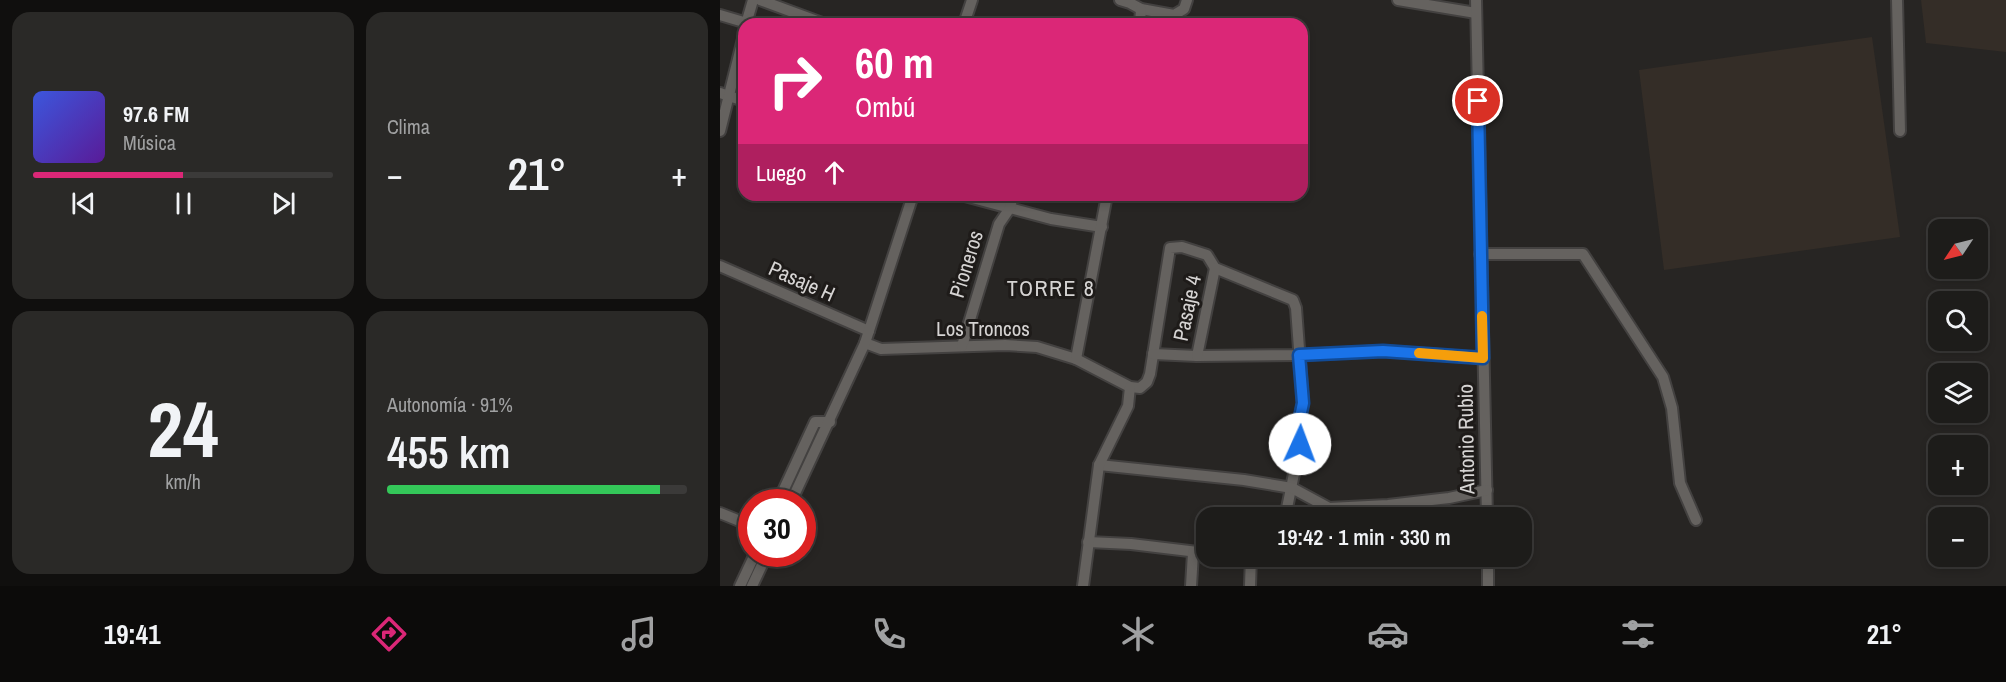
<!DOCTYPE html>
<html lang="es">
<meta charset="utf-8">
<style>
:root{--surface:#1d1c1a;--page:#2a2927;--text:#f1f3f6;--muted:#a0a1a2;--line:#3b3a39;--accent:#db2777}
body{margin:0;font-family:"Archivo Narrow",sans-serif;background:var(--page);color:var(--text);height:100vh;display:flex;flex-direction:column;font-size:22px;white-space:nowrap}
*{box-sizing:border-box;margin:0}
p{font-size:20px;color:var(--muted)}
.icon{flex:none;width:33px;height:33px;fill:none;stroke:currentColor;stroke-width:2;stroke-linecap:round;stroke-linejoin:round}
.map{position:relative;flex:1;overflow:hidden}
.drawer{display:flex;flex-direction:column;gap:12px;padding:12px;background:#100f0e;width:720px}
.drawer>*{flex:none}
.guide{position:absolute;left:18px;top:18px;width:570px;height:183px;border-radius:18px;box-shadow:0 3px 9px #0003,0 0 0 2px var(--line);background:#db2777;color:#fff;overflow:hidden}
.needle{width:39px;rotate:235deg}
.buttons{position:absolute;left:1208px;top:219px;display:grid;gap:12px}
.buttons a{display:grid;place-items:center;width:60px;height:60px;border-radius:12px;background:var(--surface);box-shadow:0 3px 9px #0003,0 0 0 2px var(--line);font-size:30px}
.speed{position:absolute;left:18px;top:489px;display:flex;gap:12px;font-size:30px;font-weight:700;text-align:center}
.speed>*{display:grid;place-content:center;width:78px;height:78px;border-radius:50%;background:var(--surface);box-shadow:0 3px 9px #0003,0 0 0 2px var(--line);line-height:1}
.speed .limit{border:9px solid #d22;background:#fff;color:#111}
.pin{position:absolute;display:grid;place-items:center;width:51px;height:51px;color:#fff;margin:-26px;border:3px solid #fff;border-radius:50%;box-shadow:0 2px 6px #0007}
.me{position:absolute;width:66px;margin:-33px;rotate:2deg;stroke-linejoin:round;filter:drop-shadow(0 0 4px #0008)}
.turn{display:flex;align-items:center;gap:21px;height:126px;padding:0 18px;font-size:27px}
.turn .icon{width:78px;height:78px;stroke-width:2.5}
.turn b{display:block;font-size:42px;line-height:51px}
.then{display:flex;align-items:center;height:57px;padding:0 18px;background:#0003;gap:12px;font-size:22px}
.big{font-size:45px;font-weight:600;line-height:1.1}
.drawer .tile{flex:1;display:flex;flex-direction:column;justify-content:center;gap:9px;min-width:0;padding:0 21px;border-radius:18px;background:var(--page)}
.drawer .dial{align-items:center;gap:0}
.dial b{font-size:78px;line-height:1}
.song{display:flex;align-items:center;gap:18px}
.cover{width:72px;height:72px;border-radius:9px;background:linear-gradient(135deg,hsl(230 70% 55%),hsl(270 70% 35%))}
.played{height:6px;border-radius:3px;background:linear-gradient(90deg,var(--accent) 50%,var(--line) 50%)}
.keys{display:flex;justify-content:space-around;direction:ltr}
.heat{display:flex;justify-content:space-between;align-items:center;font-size:33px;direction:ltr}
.charge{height:9px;border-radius:4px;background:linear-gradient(90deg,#34c759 91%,var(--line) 0)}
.drawer .tiles{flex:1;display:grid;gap:12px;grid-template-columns:repeat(2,1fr)}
.trip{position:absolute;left:476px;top:507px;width:336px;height:60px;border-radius:18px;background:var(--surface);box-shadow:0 3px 9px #0003,0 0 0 2px var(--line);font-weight:600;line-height:60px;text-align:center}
.tab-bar{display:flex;height:96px;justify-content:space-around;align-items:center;background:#0c0b0a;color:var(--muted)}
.tab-bar .icon{width:42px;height:42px}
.tab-bar .current{color:var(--accent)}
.tab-bar b{font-size:27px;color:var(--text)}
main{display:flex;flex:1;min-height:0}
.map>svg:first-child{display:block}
.built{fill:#342d27}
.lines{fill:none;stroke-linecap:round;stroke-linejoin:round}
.minor-casing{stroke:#434140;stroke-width:14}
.minor{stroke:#65625f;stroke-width:10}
.route-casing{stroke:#114b97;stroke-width:15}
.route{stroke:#1a73e8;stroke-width:10}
.slow{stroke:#f59e0b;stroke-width:10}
.labels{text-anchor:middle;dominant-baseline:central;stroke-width:6;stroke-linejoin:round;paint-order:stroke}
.street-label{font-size:21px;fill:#d6d4d3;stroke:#1e1b19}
.neighbourhood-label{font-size:22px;letter-spacing:1.5px;fill:#d6d4d3;stroke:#1e1b19}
</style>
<main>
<section class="drawer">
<div class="tiles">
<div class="tile">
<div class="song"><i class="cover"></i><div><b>97.6 FM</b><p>Música</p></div></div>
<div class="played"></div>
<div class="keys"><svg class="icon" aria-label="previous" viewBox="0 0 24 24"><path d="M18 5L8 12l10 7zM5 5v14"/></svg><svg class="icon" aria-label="pause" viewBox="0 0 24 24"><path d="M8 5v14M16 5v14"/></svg><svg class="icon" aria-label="next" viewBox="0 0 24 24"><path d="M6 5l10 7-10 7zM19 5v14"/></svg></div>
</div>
<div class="tile"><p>Clima</p>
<div class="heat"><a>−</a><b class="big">21°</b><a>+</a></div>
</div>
<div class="tile dial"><b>24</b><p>km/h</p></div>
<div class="tile"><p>Autonomía · 91%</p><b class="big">455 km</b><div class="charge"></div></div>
</div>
</section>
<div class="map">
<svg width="1286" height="586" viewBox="0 0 1286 586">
<rect width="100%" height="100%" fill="#272523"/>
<g class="built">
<path d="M 1201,0 L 1286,0 L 1286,52 L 1206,43 Z"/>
<path d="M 1152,37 L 1180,237 L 944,270 L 919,70 Z"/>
</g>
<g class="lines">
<defs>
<g id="minor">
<path d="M 40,0 L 105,24"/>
<path d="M 400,0 L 410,3 L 421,9 L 454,15 L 464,9 L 467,0"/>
<path d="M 678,0 L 756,13"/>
<path d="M 756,0 L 767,518"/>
<path d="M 1177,0 L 1180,131"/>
<path d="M 0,15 L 27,23"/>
<path d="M 26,24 L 33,0"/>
<path d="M 244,24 L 252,0"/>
<path d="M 420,24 L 421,9"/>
<path d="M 0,93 L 24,101"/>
<path d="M 0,131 L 24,35"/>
<path d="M 241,195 L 331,219 L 382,227"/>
<path d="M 760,254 L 863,254 L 943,377 L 952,408 L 960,483 L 976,520"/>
<path d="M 0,266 L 149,331"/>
<path d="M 145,343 L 161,349 L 285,345 L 317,347 L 356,359 L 410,387 L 420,388 L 427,382 L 430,374 L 450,248 L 462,247 L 487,255 L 495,268 L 573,300 L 576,308 L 583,403 L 579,422 L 580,444 L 565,518"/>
<path d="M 242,346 L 279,224 L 290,208 L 293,195"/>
<path d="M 433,354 L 477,356 L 579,355 L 663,351 L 763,358"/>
<path d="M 477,356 L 495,268"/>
<path d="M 356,359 L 387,195"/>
<path d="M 379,465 L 524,480 L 572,488 L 609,508"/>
<path d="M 58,502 L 95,422 L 110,422"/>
<path d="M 71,502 L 145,343 L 193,195"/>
<path d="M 0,513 L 32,526"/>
<path d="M 586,518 L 609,508 L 668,505 L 729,498 L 767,490"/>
<path d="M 368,542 L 411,544 L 486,553"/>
<path d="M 768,556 L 768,586"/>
<path d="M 20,586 L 35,554"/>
<path d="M 32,586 L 47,554"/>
<path d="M 363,586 L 379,465 L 408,406 L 410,387"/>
<path d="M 471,586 L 473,553"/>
<path d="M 530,586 L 531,556"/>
</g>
</defs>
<use href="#minor" class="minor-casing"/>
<use href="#minor" class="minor"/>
</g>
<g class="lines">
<defs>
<path id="route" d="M 580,444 L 579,422 L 583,403 L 579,355 L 663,351 L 763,358 L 758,101"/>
</defs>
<use href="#route" class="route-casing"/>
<use href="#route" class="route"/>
<path class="slow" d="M 699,353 L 763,358 L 762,316"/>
</g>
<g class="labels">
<g class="street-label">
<text transform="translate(246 264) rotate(-73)">Pioneros</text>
<text transform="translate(82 281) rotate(24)">Pasaje H</text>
<text transform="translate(467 308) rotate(-78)">Pasaje 4</text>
<text x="263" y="328">Los Troncos</text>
<text transform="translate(746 439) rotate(-91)">Antonio Rubio</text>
</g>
<g class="neighbourhood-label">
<text x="331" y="288">TORRE 8</text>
</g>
</g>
</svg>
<div class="buttons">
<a><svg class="needle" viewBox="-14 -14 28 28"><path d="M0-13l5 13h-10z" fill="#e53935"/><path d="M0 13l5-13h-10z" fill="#a0a1a2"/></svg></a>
<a><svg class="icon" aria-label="search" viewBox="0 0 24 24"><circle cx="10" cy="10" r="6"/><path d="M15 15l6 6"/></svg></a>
<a><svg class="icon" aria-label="layers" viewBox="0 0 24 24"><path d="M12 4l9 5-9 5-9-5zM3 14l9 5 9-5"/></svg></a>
<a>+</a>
<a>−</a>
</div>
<div class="speed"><div class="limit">30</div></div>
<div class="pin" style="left:758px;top:101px;background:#d93025"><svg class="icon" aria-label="arrive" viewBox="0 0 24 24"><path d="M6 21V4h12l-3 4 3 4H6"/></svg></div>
<svg class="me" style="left:580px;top:444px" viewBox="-20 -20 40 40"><circle r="19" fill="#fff"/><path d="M0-13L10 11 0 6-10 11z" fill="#1a73e8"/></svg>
<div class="trip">19:42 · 1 min · 330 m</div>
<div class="guide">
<div class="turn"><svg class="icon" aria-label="right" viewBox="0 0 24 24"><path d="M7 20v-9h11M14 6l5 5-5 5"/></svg><div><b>60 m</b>Ombú</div></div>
<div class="then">Luego<svg class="icon" aria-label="ahead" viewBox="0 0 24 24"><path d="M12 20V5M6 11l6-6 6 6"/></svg></div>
</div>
</div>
</main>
<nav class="tab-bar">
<b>19:41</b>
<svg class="icon current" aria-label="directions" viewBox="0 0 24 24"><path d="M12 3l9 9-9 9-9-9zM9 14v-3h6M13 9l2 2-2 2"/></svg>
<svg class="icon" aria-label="music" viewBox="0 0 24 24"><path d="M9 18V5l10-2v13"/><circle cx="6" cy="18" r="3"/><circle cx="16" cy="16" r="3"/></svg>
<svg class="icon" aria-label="phone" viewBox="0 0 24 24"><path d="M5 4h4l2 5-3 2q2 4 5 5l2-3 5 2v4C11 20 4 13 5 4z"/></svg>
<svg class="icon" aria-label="climate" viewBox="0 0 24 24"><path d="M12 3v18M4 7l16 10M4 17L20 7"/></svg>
<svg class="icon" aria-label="car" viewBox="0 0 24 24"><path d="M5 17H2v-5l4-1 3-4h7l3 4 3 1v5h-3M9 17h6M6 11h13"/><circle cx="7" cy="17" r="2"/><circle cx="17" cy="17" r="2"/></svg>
<svg class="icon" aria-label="filters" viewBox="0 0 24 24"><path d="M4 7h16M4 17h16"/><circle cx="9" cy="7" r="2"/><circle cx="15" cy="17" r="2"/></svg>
<b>21°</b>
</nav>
